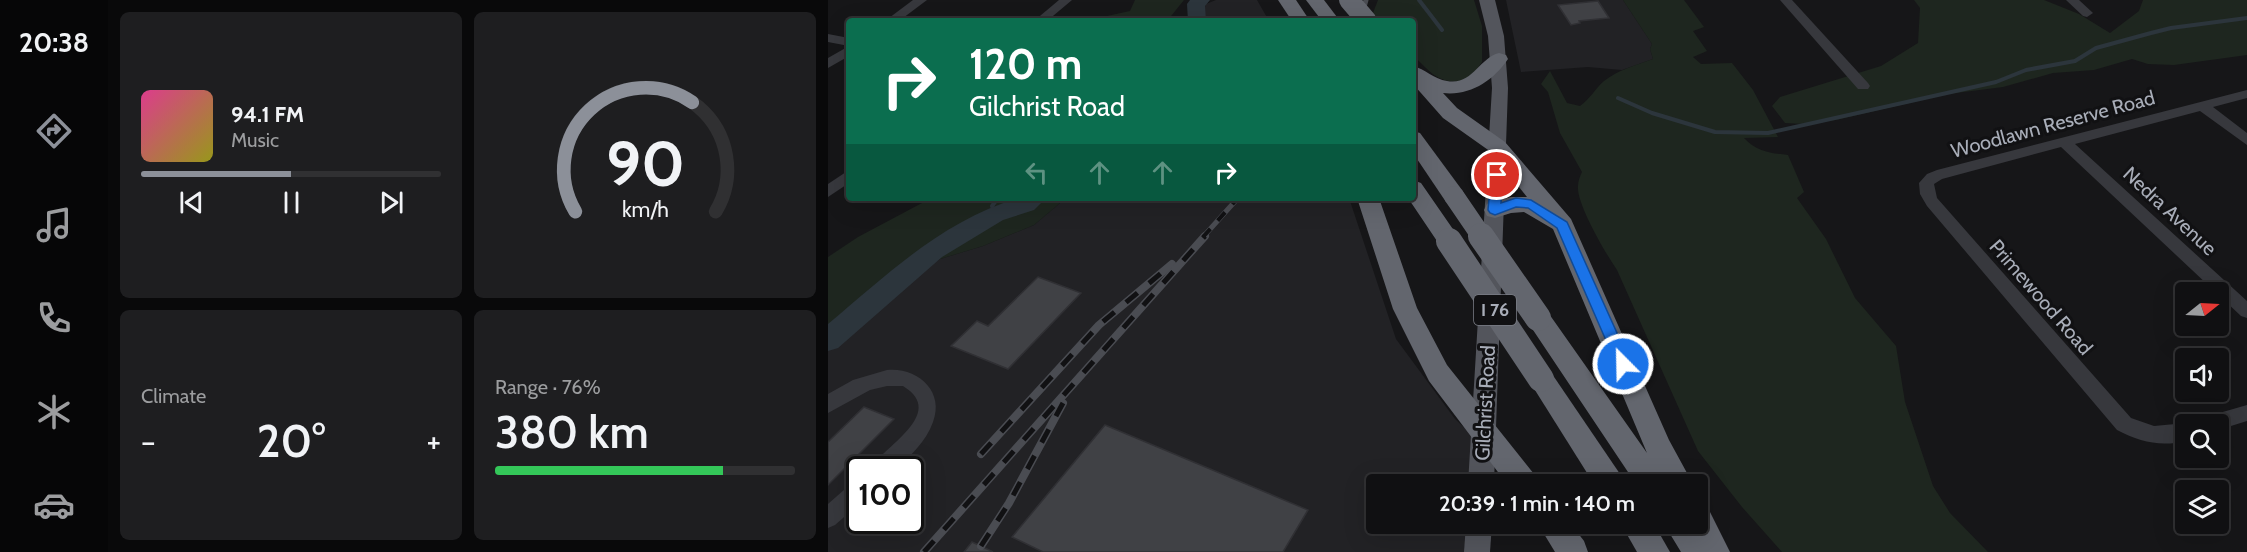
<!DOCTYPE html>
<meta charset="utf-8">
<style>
:root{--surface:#101012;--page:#1e1e20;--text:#f1f3f6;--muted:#9c9d9f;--line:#303032;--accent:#8c9099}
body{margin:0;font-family:Cabin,sans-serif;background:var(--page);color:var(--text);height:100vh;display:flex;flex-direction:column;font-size:22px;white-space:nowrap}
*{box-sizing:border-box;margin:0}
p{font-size:20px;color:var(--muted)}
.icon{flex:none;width:33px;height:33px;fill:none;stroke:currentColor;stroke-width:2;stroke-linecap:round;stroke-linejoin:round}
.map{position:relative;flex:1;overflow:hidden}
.details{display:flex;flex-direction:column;gap:12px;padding:12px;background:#09090a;width:720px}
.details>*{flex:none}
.banner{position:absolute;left:18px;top:18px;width:570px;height:183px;border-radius:6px;box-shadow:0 6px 24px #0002,0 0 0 2px var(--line);background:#0b6e4f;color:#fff;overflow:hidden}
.needle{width:39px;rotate:72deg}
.buttons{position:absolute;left:1347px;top:282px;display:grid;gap:12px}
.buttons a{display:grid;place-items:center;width:54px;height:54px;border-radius:6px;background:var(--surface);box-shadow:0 6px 24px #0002,0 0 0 2px var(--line);font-size:30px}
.speed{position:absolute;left:18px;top:456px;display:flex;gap:12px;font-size:30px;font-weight:700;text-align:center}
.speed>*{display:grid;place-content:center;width:78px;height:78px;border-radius:50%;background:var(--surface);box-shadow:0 6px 24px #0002,0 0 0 2px var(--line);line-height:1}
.speed .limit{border:3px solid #111;border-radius:9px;background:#fff;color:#111}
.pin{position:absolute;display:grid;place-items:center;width:51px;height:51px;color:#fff;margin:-26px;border:3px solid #fff;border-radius:50%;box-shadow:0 2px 6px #0007}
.me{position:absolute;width:66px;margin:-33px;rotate:337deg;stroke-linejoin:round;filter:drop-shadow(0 0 4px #0008)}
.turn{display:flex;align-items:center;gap:21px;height:126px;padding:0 24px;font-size:27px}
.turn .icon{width:78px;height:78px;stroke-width:2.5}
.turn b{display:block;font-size:42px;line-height:51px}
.lanes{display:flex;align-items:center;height:57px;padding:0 24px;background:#0003;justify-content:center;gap:30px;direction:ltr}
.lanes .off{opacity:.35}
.big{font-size:45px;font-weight:600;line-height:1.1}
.details .tile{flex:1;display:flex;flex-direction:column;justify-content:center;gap:9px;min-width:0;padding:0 21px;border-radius:9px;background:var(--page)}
.details .dial{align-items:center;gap:0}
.dial svg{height:156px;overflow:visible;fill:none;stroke:var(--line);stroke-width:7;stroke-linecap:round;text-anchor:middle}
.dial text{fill:var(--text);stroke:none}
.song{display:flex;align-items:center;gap:18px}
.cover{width:72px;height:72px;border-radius:9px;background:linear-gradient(135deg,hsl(330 70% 55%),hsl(60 70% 35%))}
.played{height:6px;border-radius:3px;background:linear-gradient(90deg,var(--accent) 50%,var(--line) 50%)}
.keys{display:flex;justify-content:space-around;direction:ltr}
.heat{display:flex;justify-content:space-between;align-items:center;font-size:33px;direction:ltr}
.charge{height:9px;border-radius:4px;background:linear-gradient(90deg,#34c759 76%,var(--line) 0)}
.details .tiles{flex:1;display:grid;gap:12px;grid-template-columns:repeat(2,1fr)}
.trip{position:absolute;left:538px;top:474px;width:342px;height:60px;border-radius:6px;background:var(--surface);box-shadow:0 6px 24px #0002,0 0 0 2px var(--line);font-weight:600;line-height:60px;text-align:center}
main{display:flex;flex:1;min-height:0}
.tabs{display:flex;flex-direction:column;width:108px;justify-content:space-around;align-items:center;background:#060607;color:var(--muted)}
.tabs .icon{width:42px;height:42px}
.tabs .selected{color:var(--accent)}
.tabs b{font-size:27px;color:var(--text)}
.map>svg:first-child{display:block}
.built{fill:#222225;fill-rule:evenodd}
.green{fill:#1e261f}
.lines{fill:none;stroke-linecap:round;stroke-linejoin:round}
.stream{stroke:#2c353c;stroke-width:4}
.river{fill:#2c353c;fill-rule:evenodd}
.building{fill:#404145;stroke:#303034;stroke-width:1.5}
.minor{fill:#37383d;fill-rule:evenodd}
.major{fill:#53555c;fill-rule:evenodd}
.highway{fill:#63666e;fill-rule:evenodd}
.rail-far1-casing{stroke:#4a4c52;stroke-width:5}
.rail-casing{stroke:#4a4c52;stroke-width:8}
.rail-far1{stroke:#111113;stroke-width:4;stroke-dasharray:11;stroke-linecap:butt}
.rail{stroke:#111113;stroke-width:5;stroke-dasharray:15;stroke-linecap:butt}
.highway-bridge-far1{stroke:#63666e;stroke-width:20}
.highway-bridge{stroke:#63666e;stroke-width:26}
.route{fill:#1a73e8;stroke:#114b97;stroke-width:1.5}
.labels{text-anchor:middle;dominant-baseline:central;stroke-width:6;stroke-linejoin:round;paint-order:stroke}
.shield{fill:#111113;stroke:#7b7e86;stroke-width:1.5}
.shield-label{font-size:18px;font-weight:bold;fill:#a8adb8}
.street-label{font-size:20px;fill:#a8adb8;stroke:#111113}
</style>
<main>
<nav class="tabs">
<b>20:38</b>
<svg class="icon selected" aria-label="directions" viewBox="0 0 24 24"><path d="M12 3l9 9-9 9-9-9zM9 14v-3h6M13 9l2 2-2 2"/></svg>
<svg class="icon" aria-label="music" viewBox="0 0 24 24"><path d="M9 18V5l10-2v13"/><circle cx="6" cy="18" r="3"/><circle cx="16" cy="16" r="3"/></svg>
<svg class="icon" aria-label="phone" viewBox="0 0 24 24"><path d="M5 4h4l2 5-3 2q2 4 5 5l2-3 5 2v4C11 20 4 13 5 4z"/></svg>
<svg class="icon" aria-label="climate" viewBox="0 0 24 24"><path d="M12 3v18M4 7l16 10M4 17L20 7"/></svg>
<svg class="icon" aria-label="car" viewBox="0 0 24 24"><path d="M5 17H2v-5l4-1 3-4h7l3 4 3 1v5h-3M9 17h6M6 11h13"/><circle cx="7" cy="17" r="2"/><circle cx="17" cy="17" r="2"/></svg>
</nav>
<section class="details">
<div class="tiles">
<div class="tile">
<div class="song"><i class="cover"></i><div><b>94.1 FM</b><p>Music</p></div></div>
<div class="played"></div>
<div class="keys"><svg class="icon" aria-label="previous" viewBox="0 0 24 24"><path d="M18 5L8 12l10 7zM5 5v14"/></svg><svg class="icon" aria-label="pause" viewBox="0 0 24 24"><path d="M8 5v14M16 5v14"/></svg><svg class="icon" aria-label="next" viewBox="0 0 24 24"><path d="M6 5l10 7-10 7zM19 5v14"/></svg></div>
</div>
<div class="tile dial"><svg viewBox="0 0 100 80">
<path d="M14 69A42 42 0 1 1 86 69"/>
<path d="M14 69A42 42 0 0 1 74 13" stroke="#8c9099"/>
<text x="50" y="56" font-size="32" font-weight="700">90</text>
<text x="50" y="72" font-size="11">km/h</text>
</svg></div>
<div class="tile"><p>Climate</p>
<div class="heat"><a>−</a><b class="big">20°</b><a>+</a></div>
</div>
<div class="tile"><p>Range · 76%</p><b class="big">380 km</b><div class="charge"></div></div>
</div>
</section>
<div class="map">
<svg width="1419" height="552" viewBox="0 0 1419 552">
<rect width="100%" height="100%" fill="#161618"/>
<g class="built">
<path d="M 388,0 L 429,0 L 441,21 L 370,21 L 378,4 Z"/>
<path d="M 678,0 L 795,0 L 824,44 L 822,49 L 825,59 L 794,70 L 760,67 L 693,72 Z"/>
<path d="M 238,198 L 521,198 L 568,339 L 627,419 L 656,446 L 653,484 L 549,484 L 549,524 L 651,524 L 649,552 L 0,552 L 0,340 L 62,287 L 112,259 L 155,246 L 206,225 ZM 32,470 L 82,470 L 82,520 L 32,520 Z"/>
</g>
<g class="green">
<path d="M 307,0 L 356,0 L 339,21 L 256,21 L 302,11 Z"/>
<path d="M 550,0 L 646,0 L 654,26 L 654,62 L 641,80 C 612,86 604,74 585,55 L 585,21 L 553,21 L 545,13 Z"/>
<path d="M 795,0 L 856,0 L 876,27 L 865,31 L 879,51 L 865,57 L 873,64 L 904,63 L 925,90 L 950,137 L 916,138 C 929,152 942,153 960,155 L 976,192 L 969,198 L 998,239 L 1027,298 L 1068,346 L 1077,402 L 1105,486 L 1122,513 L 1160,552 L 954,552 L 914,507 L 870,451 L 789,270 C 778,254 748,203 750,186 C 750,181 752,176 754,172 L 732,133 L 720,92 L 713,84 L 722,71 L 739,103 L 752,106 C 762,99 767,89 776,81 C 790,70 808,65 825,59 L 822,49 L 824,44 Z"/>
<path d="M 1086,0 L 1216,0 L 1251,14 L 1282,33 L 1311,11 L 1315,0 L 1419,0 L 1419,55 L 1346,65 L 1320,64 L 1304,59 L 1266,70 L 1225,73 L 1175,87 L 1120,94 L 1008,120 L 975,124 L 957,123 L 944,106 L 952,97 L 1053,66 L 1090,43 L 1092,8 Z"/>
<path d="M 96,198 L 238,198 L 206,225 L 155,246 L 112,259 L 62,287 L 0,340 L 0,257 L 30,237 L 94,203 Z"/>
</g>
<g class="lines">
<g class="stream">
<path d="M 591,0 L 614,30"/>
<path d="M 790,98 L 824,113 L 887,132 L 940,133 L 1168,82 L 1198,70 L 1247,61 L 1268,48 L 1323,33 L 1343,28 L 1419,18"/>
<path d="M 167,214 L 164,206 L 170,198"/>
</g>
<g class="river">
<path d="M 362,0 L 382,0 L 377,6 L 378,21 L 360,21 L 359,4 Z"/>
<path d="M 190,198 L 218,198 L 206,210 L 175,220 L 114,257 L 10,348 L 0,351 L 0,324 C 61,273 113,222 190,198 Z"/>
</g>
</g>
<g class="building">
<path d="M 770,1 L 781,18 L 751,21 L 752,23 L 743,25 L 730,5 Z"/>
<path d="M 210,277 L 253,293 L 180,369 L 123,346 L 149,321 L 160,326 Z"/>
<path d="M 36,407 L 66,419 L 0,485 L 0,442 Z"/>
<path d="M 277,425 L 480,510 L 455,552 L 215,552 L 184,537 Z"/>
<path d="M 144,542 L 153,546 L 165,552 L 136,552 Z"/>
</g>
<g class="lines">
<g class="minor">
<path d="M 85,0 L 99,0 L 71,21 L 57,21 Z"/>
<path d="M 231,0 L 244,0 L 219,21 L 206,21 Z"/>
<path d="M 952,0 L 964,0 L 1040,83 L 1042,86 L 1040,89 L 1030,89 Z"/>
<path d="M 1238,0 L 1251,0 L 1265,13 L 1259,17 L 1255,16 Z"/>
<path d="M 0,34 L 21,38 L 21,46 L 0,42 Z"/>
<path d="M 21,46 L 21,56 L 0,68 L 0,58 Z"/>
<path d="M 1419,90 L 1419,98 L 1385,107 L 1419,133 L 1419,145 L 1372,111 L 1247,144 L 1419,301 L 1419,318 L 1413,316 L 1233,147 L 1114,179 L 1106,184 L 1109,198 L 1303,418 L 1326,426 L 1358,423 L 1361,424 L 1358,424 L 1358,441 C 1332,447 1312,442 1289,430 L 1099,206 L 1092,194 L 1091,183 L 1099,174 L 1109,170 Z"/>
<path d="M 21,170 L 21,183 L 0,197 L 0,184 Z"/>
<path d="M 59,370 C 89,367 117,391 105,422 C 98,442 82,456 67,470 L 42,470 C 52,448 121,414 75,386 L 59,386 L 42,390 L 0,413 L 0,394 L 25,380 Z"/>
<path d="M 1419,405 L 1419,421 L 1390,430 L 1390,424 L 1372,424 L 1374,418 Z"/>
<path d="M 32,480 L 32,503 L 7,525 L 0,528 L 0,504 L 25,482 Z"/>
</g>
<g class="major">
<path d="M 651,0 L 667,0 L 676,36 L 680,88 L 666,484 L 640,484 L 664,88 L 660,36 Z"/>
<path d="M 638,524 L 664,524 L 662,552 L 636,552 Z"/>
</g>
<g class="highway">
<path d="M 450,0 L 468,0 L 482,21 L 464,21 Z"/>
<path d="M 478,0 L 496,0 L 512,21 L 494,21 Z"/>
<path d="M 671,53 L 678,55 L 680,59 C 665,81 642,96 615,93 L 629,108 L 677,142 L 743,219 L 841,440 L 865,484 L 808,484 L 697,318 L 701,311 L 710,308 L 719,311 L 819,453 L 725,229 L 696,212 L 683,213 L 667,218 L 659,216 L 656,210 L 659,204 L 683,197 L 699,197 L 663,152 L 615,118 L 585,84 L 585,66 C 597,69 606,79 619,81 C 644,86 651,58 671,53 Z"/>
<path d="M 585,131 L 592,133 L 634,190 L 637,196 L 634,202 L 626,204 L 618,202 L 585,153 Z"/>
<path d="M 585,180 L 593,183 L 629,235 L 633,241 L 629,247 L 621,250 L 613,247 L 580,198 L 585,198 Z"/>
<path d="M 529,198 L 551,198 L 589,308 L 619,365 L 706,474 L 710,484 L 679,484 L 601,381 L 565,309 Z"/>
<path d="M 713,368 L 722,371 L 792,474 L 796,484 L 766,484 L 700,379 L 704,371 Z"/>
<path d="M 870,505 L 881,510 L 902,552 L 853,552 L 836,524 L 870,524 Z"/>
<path d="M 710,524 L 743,524 L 756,541 L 760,552 L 727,552 Z"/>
<path d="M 793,524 L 826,524 L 842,552 L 809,552 Z"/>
</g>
<defs>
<g id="rail-far1">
<path d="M 532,21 L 538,0"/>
<path d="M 375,237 L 410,198"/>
</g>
<g id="rail">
<path d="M 153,454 L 271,325 L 344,264"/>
<path d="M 153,546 L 181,503 L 235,403"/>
<path d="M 96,552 L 377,236"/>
</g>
</defs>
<use href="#rail-far1" class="rail-far1-casing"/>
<use href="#rail" class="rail-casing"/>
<use href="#rail-far1" class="rail-far1"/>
<use href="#rail" class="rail"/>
<g class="highway-bridge-far1">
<path d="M 521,0 L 539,21"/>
<path d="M 626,196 L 654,237"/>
</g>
<g class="highway-bridge">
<path d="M 653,236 L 710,318"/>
<path d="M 621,241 L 713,379"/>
</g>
</g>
<path class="route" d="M 669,171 L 675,175 L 673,203 L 688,198 L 703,200 L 739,222 L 803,364 L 800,368 L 795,370 L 790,368 L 729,228 L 700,208 L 688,207 L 667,215 L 662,213 L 660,210 L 663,175 Z"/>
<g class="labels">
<rect class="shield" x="646" y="295" width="42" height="30" rx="4.5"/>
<g class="shield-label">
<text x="667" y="310">I 76</text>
</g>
<g class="street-label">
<text transform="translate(1225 124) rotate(-15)">Woodlawn Reserve Road</text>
<text transform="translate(1342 211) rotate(43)">Nedra Avenue</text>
<text transform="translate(1213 297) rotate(49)">Primewood Road</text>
<text transform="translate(657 403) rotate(-87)">Gilchrist Road</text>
</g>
</g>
</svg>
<div class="buttons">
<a><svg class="needle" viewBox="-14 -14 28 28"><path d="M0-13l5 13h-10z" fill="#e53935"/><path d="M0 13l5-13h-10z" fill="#9c9d9f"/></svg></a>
<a><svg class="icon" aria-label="sound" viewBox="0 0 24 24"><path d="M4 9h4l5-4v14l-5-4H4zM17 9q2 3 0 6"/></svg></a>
<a><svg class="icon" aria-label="search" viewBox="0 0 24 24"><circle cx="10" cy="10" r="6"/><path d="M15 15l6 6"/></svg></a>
<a><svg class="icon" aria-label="layers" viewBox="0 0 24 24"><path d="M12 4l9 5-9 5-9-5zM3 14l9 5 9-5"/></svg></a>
</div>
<div class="speed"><div class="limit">100</div></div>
<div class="pin" style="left:669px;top:175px;background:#d93025"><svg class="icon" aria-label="arrive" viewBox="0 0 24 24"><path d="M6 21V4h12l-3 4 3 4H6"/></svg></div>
<svg class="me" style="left:795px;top:364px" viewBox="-20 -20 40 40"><circle r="17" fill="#1a73e8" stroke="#fff" stroke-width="3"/><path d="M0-11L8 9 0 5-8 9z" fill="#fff"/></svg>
<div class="trip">20:39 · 1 min · 140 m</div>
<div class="banner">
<div class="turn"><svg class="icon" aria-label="right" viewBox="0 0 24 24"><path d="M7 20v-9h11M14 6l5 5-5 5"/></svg><div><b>120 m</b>Gilchrist Road</div></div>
<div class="lanes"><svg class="icon off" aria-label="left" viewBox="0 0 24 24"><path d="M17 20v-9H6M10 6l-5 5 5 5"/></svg><svg class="icon off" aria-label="ahead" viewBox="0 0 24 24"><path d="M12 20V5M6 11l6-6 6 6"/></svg><svg class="icon off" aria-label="ahead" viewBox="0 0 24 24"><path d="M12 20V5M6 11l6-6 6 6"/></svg><svg class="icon" aria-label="right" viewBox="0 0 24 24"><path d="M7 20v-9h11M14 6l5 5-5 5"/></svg></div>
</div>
</div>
</main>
